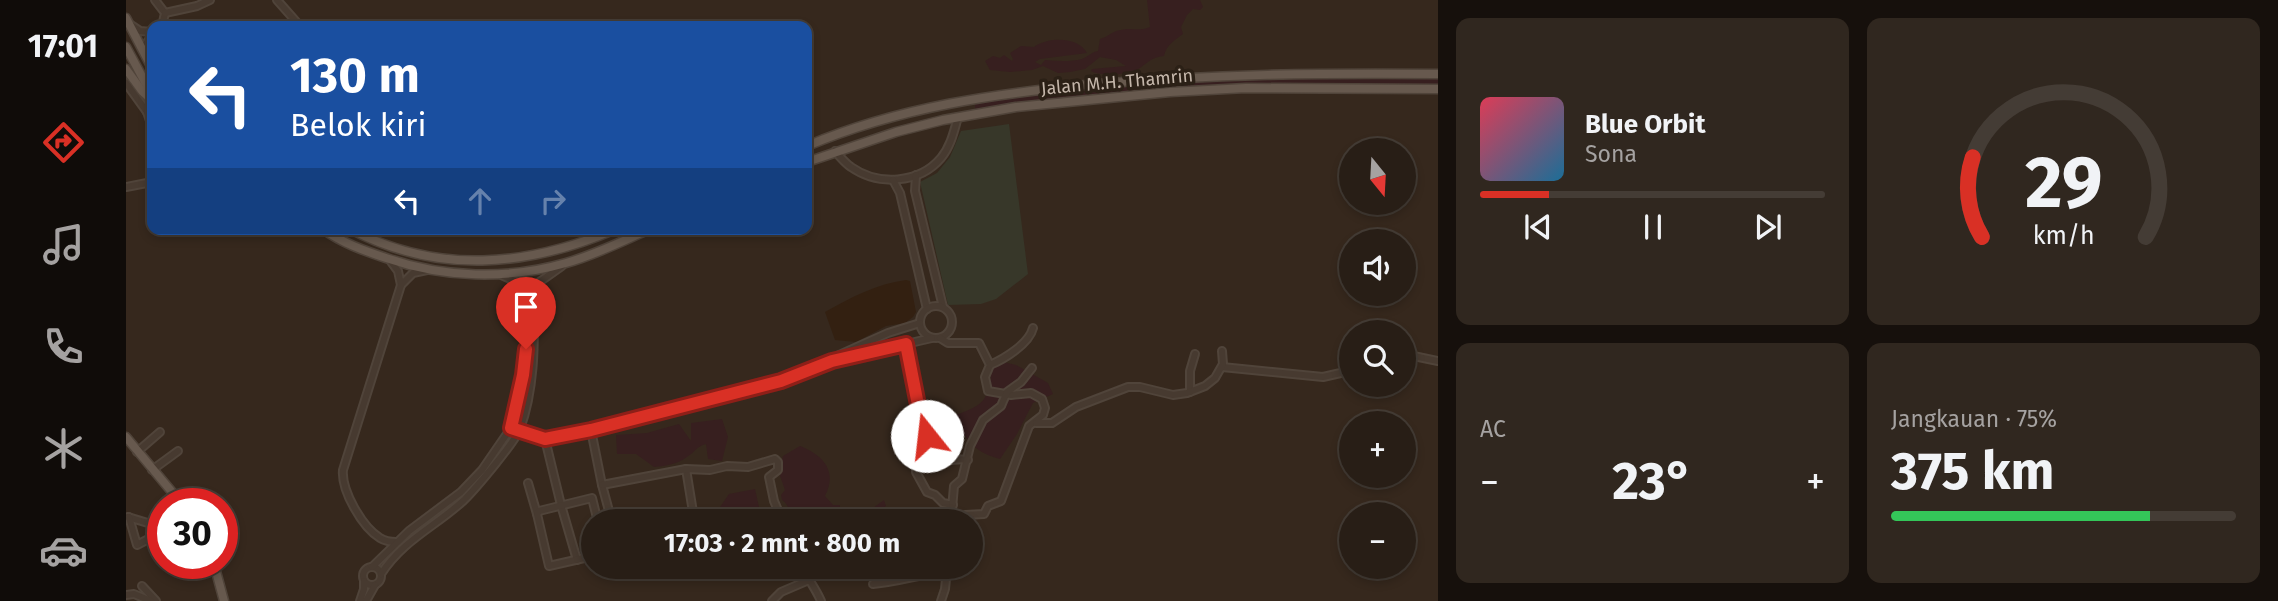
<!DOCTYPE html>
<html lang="id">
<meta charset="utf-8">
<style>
:root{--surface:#281e16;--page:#30271f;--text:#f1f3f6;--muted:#a5a2a1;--line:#443c35;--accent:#d93025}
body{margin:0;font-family:"Fira Sans",sans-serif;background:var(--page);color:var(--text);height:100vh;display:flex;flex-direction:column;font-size:26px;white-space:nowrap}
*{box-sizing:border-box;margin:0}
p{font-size:23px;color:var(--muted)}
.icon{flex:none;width:38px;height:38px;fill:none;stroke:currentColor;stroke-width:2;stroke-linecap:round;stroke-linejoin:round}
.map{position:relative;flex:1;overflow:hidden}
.panel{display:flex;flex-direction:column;gap:18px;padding:18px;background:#16100c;width:840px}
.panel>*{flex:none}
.top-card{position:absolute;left:21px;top:21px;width:665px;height:214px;border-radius:14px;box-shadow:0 4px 10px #0003,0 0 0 2px var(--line);background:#1a4fa0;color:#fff;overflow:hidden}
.needle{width:46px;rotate:162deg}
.buttons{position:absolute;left:1213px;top:138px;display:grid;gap:14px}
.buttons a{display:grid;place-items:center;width:77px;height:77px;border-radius:50%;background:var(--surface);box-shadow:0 4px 10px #0003,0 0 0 2px var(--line);font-size:35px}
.speed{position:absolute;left:21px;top:488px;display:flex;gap:14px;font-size:35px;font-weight:700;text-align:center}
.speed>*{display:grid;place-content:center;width:91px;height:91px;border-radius:50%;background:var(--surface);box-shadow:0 4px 10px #0003,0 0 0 2px var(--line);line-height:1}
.speed .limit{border:10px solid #d22;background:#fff;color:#111}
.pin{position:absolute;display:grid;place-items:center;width:60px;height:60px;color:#fff;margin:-72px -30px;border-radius:50% 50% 50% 0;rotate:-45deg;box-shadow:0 0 7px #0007}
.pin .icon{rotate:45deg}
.me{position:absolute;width:77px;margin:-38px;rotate:344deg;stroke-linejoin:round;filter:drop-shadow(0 0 5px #0008)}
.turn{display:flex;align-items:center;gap:24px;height:147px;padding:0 28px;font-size:32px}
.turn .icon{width:91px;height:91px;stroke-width:2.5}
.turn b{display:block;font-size:49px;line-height:60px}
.lanes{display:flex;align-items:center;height:66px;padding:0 28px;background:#0003;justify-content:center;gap:35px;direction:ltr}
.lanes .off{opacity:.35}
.big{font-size:52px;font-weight:700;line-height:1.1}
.panel .widget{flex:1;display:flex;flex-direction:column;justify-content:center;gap:10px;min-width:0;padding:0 24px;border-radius:14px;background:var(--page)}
.panel .dial{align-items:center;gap:0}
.dial svg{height:182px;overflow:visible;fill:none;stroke:var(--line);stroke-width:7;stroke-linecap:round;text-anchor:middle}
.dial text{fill:var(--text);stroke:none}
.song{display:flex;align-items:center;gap:21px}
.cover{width:84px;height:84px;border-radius:10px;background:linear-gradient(135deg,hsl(350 70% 55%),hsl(200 70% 35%))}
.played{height:7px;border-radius:4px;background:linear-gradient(90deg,var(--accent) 20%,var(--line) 20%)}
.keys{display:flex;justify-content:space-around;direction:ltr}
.heat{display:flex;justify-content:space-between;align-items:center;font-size:38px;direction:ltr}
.charge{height:10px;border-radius:5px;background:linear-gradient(90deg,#34c759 75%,var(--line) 0)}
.panel .tiles{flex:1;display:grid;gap:18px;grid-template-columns:repeat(2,1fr)}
.trip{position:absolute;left:455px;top:509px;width:402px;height:70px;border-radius:35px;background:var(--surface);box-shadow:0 4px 10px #0003,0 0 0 2px var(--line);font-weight:700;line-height:70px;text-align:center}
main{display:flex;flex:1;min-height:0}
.tabs{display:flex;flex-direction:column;width:126px;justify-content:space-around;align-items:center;background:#100c09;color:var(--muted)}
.tabs .icon{width:49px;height:49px}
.tabs .active{color:var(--accent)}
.tabs b{font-size:32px;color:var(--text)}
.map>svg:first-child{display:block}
.medical{fill:#373729}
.green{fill:#371f1f}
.water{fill:#332011}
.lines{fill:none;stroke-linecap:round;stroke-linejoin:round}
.minor-casing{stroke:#50443a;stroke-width:10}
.major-casing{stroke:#50443a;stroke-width:11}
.minor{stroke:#473a30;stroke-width:6}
.major{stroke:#67594e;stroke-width:8}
.route-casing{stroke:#8d1f18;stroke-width:18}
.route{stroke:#d93025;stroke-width:12}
.labels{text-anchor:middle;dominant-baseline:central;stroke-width:7;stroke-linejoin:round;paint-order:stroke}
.street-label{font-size:18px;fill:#c4b6aa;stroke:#2b2016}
</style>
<main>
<nav class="tabs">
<b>17:01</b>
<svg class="icon active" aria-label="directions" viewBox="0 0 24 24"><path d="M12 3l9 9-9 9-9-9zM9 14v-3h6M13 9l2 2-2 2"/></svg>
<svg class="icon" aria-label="music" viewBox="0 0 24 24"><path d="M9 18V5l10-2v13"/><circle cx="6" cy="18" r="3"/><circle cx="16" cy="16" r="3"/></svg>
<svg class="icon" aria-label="phone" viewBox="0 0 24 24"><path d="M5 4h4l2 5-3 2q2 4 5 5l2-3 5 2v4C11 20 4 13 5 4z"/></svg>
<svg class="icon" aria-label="climate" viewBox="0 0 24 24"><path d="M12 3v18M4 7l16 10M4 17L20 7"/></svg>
<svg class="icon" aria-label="car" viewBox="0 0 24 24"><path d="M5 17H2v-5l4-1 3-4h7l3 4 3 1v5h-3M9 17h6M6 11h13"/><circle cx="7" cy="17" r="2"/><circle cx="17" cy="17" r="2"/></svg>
</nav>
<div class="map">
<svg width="1312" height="601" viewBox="0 0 1312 601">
<rect width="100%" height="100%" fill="#36281d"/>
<path class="medical" d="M 883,124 L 902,274 L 870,299 L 855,304 L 822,305 L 794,182 L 811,173 L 824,157 L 835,131 Z"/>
<g class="green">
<path d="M 1021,0 L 1074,0 L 1077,7 L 1074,10 L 1067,9 L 1061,15 L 1055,27 L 1057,34 C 1049,40 1040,45 1038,56 C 1024,57 1020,65 1009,71 C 1000,75 972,76 965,71 L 966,69 L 1000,66 L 990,60 L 974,57 L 959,69 L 944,72 L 932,73 L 917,66 L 906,70 L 884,72 L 864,70 L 859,61 L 867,56 L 874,58 L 878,55 L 886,61 L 887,59 L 884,53 L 895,46 L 908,47 C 921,37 952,36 961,53 L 914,59 L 909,62 L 915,65 L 919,60 C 931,61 944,62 956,59 C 962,57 965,52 972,51 L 974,39 C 982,37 986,31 995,30 C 1007,27 1011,32 1024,27 Z"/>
<path d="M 1180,75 L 1312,77 L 1312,86 L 1180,84 L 1045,90 L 849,111 L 849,105 L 846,103 C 957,86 1068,80 1180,75 Z"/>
<path d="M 873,361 L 890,365 L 922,383 L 927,394 L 907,403 L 891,434 L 874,459 C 856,454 847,448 837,433 L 815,434 L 810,416 L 820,411 L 830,415 C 861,404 862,399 866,367 Z"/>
<path d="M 596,419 L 602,437 L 596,461 L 582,459 L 580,444 C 571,446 569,452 561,457 C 551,464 540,466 528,467 L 510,454 L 491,454 L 490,435 L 521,433 L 553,424 L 565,441 L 565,423 Z"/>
<path d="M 674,446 C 697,455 712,471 699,496 L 707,505 L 714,505 L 713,514 L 681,520 L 680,521 L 665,521 C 666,514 662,504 656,500 L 655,495 L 659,490 L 653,473 L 657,456 Z"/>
<path d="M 629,489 L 635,516 L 643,521 L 576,521 L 590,513 L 603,494 Z"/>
<path d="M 758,500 L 760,506 L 751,514 L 753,519 L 762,521 L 721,521 L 721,518 L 737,515 Z"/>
</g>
<path class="water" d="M 780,280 L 784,281 L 790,312 L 787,317 L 779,323 L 760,326 L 730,342 L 709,340 L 699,312 C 726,297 750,284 780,280 Z"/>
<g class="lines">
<defs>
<g id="minor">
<path d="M 29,0 L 39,13 L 36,26"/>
<path d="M 151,0 L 174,26"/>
<path d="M 39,13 L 71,6 L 84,0"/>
<path d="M 5,25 L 14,31 L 26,32"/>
<path d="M 21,55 L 20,44 L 26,35"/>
<path d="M 0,83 L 21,112 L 26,115"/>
<path d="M 21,112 L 26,127"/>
<path d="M 709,151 C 714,157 719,163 725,167 C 752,186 793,184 815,158 C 825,146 828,131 832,117"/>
<path d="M 790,175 L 789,191 L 817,307"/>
<path d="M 767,180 L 774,193 L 801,309"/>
<path d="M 0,187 L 26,182"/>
<path d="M 263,259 L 272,271 L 275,285"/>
<circle cx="810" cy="322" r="16"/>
<path d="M 814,338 L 822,343 L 853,343 L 864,365 L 859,377 L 862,391 L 885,395 L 905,393 L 916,399 L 919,408 L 917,415 L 903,426 L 875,501 L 862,506 L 858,514 L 839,515 L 822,522"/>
<path d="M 781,344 L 794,415 L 802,432 L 801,440 L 791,463 C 809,469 824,456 842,460"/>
<path d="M 1278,354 L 1312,361"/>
<path d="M 708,360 L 713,355 L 762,333 L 794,323"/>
<path d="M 864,365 C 878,359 903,344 907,328"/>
<path d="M 1096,367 L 1197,377 L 1219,372 L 1225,367"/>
<path d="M 1064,392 L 1064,371 L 1069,354"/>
<path d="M 910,423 L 926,423 L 950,407 L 1002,387 L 1014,387 L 1047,395 L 1061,393 L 1079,386 L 1089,378 L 1097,364 L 1096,351"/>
<path d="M 385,428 L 419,439 L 465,430 L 645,384 L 706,361 L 806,338"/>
<path d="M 465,430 L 476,485 L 486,522"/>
<path d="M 419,439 L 435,505 L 451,560"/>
<path d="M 11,452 L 34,432"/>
<path d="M 790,462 L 790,472 L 801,492 L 809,495 L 817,503 L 827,505"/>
<path d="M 560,469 L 567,512"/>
<path d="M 26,470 L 52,451"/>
<path d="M 402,483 L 411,514"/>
<path d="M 476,485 L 560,469 L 584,470 L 601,466 L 622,467 L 649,459 L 652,462 L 652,470 L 643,477 L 648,501 L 657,522"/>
<path d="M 2,517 L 35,527"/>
<path d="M 3,517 L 11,545 L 30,535 L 33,527"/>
<path d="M 828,519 L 826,509 L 828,486 L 836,479 L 844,446 L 857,420 L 875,406 L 881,392 L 895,382 L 906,368"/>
<path d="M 270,542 C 265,542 259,541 254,538 C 236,527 215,490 217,470 L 275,285 L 287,273 L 301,270"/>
<path d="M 467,556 L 423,566 L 411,514 L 413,511 L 466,498 L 472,522"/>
<circle cx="246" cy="576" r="9"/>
<path d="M 246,567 L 283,531 L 335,492 L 356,470 L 385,428 L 397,375 L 402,302 L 397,288 L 391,282 L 375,275"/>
<path d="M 676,567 C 682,579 690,589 695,601"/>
<path d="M 255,574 C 278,539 309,527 338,500 C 350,488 388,443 394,429 C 410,385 408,337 408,292 L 412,283 L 436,266"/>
<path d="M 747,584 C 772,582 796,574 821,571"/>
<path d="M 16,586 L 30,601"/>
<path d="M 0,595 L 8,594 L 25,601"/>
<path d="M 234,601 L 238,589 L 238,581"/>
<path d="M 240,601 L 249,585"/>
<path d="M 646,601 L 655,592 L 683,580"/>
<path d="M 815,601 L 819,589 L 821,569"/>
</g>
<g id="major">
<path d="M 0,18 L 26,68"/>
<path d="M 0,47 L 26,95"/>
<path d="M 0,69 L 16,91 L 26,100"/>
<path d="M 681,146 C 773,107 872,93 971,84 C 1085,74 1198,73 1312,74"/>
<path d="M 681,162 L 770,132 L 817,120 L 890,107 L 1044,92 L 1120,88 L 1312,89"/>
<path d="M 197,229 C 216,243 239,251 260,258 C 318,278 381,280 440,263 C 469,255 497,241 524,229"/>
<path d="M 224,229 C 312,275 401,267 490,229"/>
<path d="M 0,437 L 56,504"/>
<path d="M 88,564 L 98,601"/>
</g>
</defs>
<use href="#minor" class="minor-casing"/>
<use href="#major" class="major-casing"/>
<use href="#minor" class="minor"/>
<use href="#major" class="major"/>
</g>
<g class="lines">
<defs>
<path id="route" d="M 400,349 L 397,375 L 385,428 L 419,439 L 465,430 L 655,381 L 706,361 L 780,344 L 794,415 L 801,429 L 801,436"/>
</defs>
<use href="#route" class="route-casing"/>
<use href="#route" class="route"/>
</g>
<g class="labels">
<g class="street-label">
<text transform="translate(991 82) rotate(-5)">Jalan M.H. Thamrin</text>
</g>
</g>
</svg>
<div class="buttons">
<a><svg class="needle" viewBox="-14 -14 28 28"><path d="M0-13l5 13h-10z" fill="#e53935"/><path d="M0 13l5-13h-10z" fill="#a5a2a1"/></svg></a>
<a><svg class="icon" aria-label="sound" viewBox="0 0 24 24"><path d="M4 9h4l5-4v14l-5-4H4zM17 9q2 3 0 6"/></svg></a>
<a><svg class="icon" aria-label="search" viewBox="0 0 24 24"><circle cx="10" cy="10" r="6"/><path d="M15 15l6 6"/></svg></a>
<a>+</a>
<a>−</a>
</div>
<div class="speed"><div class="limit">30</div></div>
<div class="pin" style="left:400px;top:349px;background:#d93025"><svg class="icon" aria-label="arrive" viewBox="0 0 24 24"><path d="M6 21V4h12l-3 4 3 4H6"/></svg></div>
<svg class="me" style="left:801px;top:436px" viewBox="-20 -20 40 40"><circle r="19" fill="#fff"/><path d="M0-13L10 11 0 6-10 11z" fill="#d93025"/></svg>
<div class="trip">17:03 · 2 mnt · 800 m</div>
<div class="top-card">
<div class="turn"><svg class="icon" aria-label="left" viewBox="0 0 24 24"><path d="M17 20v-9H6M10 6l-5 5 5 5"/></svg><div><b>130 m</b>Belok kiri</div></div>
<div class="lanes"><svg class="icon" aria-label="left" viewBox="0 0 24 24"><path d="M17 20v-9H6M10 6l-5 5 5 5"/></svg><svg class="icon off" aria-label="ahead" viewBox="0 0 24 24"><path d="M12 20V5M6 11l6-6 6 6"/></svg><svg class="icon off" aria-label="right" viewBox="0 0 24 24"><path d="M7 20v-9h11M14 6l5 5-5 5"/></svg></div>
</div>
</div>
<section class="panel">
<div class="tiles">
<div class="widget">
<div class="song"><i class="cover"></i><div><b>Blue Orbit</b><p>Sona</p></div></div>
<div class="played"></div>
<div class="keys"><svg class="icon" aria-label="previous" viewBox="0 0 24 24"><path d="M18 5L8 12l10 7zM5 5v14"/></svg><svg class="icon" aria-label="pause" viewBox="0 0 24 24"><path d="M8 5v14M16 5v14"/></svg><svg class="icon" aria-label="next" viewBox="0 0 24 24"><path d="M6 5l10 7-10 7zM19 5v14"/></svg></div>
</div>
<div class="widget dial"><svg viewBox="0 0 100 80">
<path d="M14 69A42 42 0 1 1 86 69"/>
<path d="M14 69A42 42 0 0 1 10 34" stroke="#d93025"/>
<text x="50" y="56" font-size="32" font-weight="700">29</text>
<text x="50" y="72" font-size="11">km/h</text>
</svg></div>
<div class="widget"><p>AC</p>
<div class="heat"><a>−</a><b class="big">23°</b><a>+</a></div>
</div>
<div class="widget"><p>Jangkauan · 75%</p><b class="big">375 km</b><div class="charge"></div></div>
</div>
</section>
</main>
